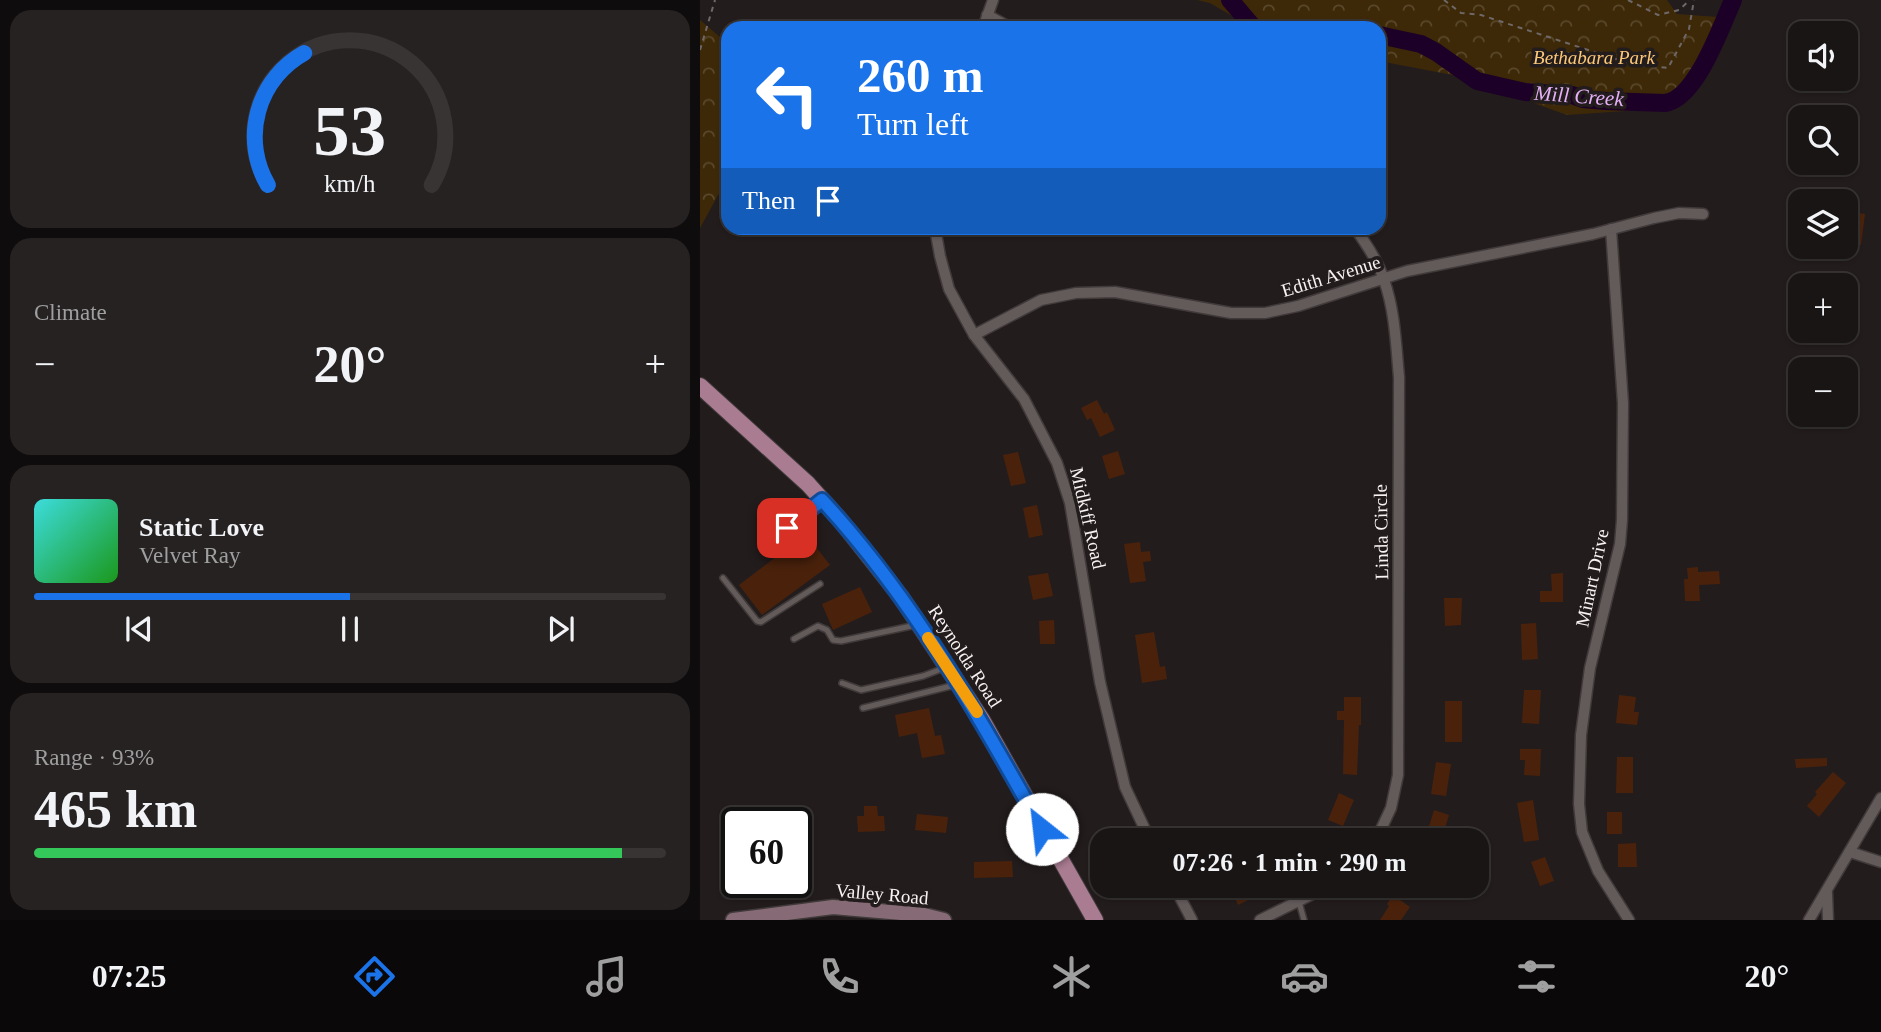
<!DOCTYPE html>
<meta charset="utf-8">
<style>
:root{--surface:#1a1515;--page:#272222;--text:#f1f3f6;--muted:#9f9fa0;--line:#383434;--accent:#1a73e8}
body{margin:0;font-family:"Times New Roman",serif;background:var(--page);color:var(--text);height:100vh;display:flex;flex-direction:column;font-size:26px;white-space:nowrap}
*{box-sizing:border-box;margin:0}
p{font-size:23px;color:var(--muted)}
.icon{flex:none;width:38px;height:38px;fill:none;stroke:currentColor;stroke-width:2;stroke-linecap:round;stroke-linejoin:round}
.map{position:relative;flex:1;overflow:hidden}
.drawer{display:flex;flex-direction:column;gap:10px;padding:10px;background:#0e0c0c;width:700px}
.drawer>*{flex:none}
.guide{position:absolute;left:21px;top:21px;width:665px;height:214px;border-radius:21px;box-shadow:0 2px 5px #0004,0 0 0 2px var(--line);background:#1a73e8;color:#fff;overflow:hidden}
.buttons{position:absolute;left:1088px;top:21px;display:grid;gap:14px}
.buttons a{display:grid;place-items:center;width:70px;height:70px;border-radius:14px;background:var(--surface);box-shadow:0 2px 5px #0004,0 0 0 2px var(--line);font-size:35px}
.speed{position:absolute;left:21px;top:807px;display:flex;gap:14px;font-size:35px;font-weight:700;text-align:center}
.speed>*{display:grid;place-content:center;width:91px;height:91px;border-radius:50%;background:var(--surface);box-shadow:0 2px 5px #0004,0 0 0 2px var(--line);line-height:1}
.speed .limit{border:4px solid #111;border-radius:10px;background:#fff;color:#111}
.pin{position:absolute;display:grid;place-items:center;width:60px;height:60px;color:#fff;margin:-30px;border-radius:14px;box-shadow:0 4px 10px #0006}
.me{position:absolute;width:77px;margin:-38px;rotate:331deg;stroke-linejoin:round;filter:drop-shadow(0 0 5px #0008)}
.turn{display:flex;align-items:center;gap:24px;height:147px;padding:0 21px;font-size:32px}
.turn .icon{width:91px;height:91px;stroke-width:2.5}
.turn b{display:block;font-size:49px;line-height:60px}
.then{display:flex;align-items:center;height:66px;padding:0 21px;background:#0003;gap:14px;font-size:26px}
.big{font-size:52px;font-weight:700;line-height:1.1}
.drawer .tile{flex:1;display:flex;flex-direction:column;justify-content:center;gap:10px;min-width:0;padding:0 24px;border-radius:21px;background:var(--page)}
.drawer .dial{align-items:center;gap:0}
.dial svg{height:182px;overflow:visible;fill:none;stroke:var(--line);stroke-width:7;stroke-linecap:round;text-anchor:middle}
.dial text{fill:var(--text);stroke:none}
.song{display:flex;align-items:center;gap:21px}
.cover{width:84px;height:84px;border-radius:10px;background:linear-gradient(135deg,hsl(180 70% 55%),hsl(120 70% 35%))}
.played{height:7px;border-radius:4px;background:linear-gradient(90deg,var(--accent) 50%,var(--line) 50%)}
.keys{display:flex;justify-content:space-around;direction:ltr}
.heat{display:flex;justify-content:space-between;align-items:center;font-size:38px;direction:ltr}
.charge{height:10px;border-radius:5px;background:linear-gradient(90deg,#34c759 93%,var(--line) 0)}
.trip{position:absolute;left:390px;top:828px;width:399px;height:70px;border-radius:21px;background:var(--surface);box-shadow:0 2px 5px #0004,0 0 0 2px var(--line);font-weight:700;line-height:70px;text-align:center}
.tabs{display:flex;height:112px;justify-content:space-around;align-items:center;background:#0a0808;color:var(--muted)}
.tabs .icon{width:49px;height:49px}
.tabs .active{color:var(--accent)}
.tabs b{font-size:32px;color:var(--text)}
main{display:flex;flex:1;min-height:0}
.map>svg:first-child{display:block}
.park{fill:url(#park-crowns)}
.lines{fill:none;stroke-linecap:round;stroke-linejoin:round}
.river{stroke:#1d0028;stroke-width:18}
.building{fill:#4a220c}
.lane-casing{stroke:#403a3a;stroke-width:8}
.street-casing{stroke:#403a3a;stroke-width:13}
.secondary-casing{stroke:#403a3a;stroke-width:17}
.primary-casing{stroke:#403a3a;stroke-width:18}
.path{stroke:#6f6868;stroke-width:2;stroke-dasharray:5 5;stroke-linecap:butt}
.lane{stroke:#635a5a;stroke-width:5}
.street{stroke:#635a5a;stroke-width:10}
.secondary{stroke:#866b76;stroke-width:14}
.primary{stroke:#aa7c92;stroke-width:16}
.route-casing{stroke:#114b97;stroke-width:18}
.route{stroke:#1a73e8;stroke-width:12}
.slow{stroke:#f59e0b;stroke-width:12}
.labels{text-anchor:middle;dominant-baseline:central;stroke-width:7;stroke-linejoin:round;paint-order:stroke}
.park-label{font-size:19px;font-style:italic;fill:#fdc878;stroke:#231c1c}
.street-label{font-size:19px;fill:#f8f2f2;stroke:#231c1c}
.water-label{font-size:21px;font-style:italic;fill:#e5b0f9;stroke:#231c1c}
</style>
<main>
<section class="drawer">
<div class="tile dial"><svg viewBox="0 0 100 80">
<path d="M14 69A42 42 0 1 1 86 69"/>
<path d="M14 69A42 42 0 0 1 30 11" stroke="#1a73e8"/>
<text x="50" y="56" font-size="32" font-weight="700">53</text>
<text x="50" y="72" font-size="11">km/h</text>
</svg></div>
<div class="tile"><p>Climate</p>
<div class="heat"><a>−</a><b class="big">20°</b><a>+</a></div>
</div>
<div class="tile">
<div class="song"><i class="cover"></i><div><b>Static Love</b><p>Velvet Ray</p></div></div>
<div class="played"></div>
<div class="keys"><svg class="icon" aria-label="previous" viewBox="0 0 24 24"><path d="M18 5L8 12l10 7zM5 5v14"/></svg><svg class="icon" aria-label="pause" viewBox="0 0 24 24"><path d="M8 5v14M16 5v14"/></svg><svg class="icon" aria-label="next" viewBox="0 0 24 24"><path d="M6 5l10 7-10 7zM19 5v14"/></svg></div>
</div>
<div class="tile"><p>Range · 93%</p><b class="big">465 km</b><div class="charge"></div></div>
</section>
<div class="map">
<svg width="1181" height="920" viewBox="0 0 1181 920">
<defs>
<pattern id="park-crowns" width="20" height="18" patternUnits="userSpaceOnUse" patternTransform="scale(1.75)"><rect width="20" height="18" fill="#3d2907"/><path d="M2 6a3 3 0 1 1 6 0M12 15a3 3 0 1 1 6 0" fill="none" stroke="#5a482c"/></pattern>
</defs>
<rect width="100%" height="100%" fill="#231c1c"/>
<g class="park">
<path d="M 497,0 L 967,0 L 977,14 L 1031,18 L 1003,73 L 968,108 L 867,115 L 758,76 L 679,61 L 679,28 L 553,28 L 510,3 Z"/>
<path d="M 0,20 L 28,44 L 28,177 L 0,228 Z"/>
</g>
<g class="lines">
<g class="river">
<path d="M 530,0 L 554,28"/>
<path d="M 679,35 L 721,44 L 736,52 L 777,81 L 825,92 L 872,95 L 883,99 L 905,101 L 965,103 C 996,99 1021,27 1033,0"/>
</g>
</g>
<g class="building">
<path d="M 1150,208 L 1158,209 L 1158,213 L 1165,214 L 1161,245 L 1146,243 Z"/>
<path d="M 397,400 L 404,414 L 407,412 L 415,430 L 400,437 L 391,418 L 387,420 L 381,408 Z"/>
<path d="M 418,451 L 425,474 L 409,479 L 402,456 Z"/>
<path d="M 318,452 L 326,483 L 311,486 L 303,455 Z"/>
<path d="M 337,505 L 343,535 L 329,538 L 323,508 Z"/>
<path d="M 106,534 L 130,565 L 62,615 L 39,585 Z"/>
<path d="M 440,542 L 441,552 L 450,551 L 451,561 L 443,562 L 446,581 L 430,583 L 424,544 Z"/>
<path d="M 998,567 L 998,572 L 1019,571 L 1020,584 L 999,585 L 1000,601 L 985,601 L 984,579 L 988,579 L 987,568 Z"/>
<path d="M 348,573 L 353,596 L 333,600 L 328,576 Z"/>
<path d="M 863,573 L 863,602 L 840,602 L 840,591 L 852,591 L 851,574 Z"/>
<path d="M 160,587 L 172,612 L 133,630 L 122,604 Z"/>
<path d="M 744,598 L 762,598 L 761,625 L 745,626 Z"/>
<path d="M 354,620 L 355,644 L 340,644 L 339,621 Z"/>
<path d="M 836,623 L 838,659 L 822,660 L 821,624 Z"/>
<path d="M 454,632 L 460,667 L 465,666 L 467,679 L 442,683 L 435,635 Z"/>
<path d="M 824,690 L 841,690 L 839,724 L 822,723 Z"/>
<path d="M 919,695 L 936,697 L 934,712 L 939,712 L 937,725 L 916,723 Z"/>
<path d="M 644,697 L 661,697 L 661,725 L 659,725 L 657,775 L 643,774 L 644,720 L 637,720 L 637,711 L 644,711 Z"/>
<rect x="745" y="701" width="17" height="41"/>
<path d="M 229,708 L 235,736 L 241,735 L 245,754 L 222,758 L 217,733 L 199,737 L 195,715 Z"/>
<path d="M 820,749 L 841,749 L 840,776 L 824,775 L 825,760 L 820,760 Z"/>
<path d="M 917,757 L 933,757 L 933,793 L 916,793 Z"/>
<path d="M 1127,758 L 1127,766 L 1096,768 L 1095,759 Z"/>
<path d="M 736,762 L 751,764 L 746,796 L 731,794 Z"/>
<path d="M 1133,772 L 1146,783 L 1119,817 L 1107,806 L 1117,794 L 1115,792 Z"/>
<path d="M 639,793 L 654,800 L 643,826 L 628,820 Z"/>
<path d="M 833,800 L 839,840 L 824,842 L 817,803 Z"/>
<path d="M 164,806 L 177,806 L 178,816 L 184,816 L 185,831 L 158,832 L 157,816 L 164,816 Z"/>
<path d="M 734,810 L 749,815 L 741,840 L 725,840 Z"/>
<rect x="907" y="812" width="15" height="22"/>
<path d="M 217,814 L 248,817 L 246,833 L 215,830 Z"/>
<path d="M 936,843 L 937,867 L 918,867 L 918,844 Z"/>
<path d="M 845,857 L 854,881 L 840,886 L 831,862 Z"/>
<path d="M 312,861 L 313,877 L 274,878 L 274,862 Z"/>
<path d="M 525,886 L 542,886 L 548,900 L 538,905 L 534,895 L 530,897 Z"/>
<path d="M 693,895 L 710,907 L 701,920 L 680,920 L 689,906 L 687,904 Z"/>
</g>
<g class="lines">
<defs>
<g id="lane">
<path d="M 87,528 L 120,502"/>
<path d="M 23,578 L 57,621 L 61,622 L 120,584"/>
<path d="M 94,639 L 118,626 L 127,630 L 133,640 L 141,641 L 216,625"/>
<path d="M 142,683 L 161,690 L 223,676 L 244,668"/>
<path d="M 163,708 L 255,685"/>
<path d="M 599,902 L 604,920"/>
</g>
<g id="street">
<path d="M 287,15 L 311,28"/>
<path d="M 283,28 L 293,0"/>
<path d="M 235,228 L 240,256 L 249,289 L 274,335 L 324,399 L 357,463 L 370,503 L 400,682 L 425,787 L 450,840"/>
<path d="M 655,228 C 666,244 678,261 684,280 C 695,311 696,345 699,377 L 698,775 L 691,808 L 676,840"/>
<path d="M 911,229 L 923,403 L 922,520 L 920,544 L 890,668 L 881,735 L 879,804 L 882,832 L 898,871 L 929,920"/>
<path d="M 274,335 L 341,300 L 376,293 L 415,292 L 531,313 L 565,313 L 598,306 L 707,271 L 893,234 L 954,218 L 979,213 L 1003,214"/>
<path d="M 1150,852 L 1181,862"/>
<path d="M 474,886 L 492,920"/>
<path d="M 1127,893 L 1128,920"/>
<path d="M 560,920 L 629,886"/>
<path d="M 1109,920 L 1181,798"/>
</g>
<path id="secondary" d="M 33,920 L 133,907 L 224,915 L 244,920"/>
<path id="primary" d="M 0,386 L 108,484 L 141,521 L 201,597 L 282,720 L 395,920"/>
</defs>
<use href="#lane" class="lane-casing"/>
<use href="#street" class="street-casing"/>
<use href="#secondary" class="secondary-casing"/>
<use href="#primary" class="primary-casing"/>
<g class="path">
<path d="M 744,0 L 761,13 L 781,15 L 931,64 L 968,68 L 989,29 L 994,0"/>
<path d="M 928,0 L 958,15 L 979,10 L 990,0"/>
<path d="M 0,50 L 15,0"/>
</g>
<use href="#lane" class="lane"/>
<use href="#street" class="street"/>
<use href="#secondary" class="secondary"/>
<use href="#primary" class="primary"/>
</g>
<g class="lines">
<defs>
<path id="route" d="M 87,528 L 122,500 C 212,597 278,714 342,829"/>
</defs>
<use href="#route" class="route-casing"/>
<use href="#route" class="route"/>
<path class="slow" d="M 228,638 L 277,712"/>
</g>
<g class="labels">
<g class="park-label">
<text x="894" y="57">Bethabara Park</text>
</g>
<g class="street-label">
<text transform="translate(631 276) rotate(-17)">Edith Avenue</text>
<text transform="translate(388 518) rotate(77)">Midkiff Road</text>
<text transform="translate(681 532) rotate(-91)">Linda Circle</text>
<text transform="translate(892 578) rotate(-78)">Minart Drive</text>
<text transform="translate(265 656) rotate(57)">Reynolda Road</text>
<text transform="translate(182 894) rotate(5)">Valley Road</text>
</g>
<g class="water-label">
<text transform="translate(879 96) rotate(4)">Mill Creek</text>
</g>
</g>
</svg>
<div class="buttons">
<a><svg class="icon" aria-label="sound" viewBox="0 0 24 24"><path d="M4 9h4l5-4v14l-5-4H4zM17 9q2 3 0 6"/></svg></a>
<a><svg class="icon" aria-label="search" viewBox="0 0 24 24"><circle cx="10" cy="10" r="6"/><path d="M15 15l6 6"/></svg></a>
<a><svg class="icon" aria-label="layers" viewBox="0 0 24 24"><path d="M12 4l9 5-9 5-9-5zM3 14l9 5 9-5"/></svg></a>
<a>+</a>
<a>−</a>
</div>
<div class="speed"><div class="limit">60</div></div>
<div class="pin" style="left:87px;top:528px;background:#d93025"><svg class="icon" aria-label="arrive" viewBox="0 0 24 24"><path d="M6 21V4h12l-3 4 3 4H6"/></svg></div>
<svg class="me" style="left:342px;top:829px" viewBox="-20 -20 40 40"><circle r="19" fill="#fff"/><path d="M0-13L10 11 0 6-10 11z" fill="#1a73e8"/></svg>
<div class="trip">07:26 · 1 min · 290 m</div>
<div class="guide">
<div class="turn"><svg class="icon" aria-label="left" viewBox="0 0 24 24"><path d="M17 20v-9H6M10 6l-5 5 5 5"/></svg><div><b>260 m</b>Turn left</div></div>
<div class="then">Then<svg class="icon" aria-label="arrive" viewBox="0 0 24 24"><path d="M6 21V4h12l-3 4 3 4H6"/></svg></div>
</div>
</div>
</main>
<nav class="tabs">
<b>07:25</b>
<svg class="icon active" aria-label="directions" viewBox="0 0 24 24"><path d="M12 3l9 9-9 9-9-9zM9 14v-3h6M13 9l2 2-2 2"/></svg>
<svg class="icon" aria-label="music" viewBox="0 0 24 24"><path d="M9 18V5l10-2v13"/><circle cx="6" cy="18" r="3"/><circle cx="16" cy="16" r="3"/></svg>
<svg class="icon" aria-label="phone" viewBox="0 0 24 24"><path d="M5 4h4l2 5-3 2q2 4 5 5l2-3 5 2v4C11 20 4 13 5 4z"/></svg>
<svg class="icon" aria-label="climate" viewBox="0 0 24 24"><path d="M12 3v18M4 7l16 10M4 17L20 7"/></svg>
<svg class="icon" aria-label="car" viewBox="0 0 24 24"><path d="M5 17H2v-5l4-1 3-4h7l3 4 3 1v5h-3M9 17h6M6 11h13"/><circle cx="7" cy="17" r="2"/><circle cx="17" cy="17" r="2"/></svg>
<svg class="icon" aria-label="filters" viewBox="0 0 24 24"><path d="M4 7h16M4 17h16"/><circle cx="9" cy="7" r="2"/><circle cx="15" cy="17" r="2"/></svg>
<b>20°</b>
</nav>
